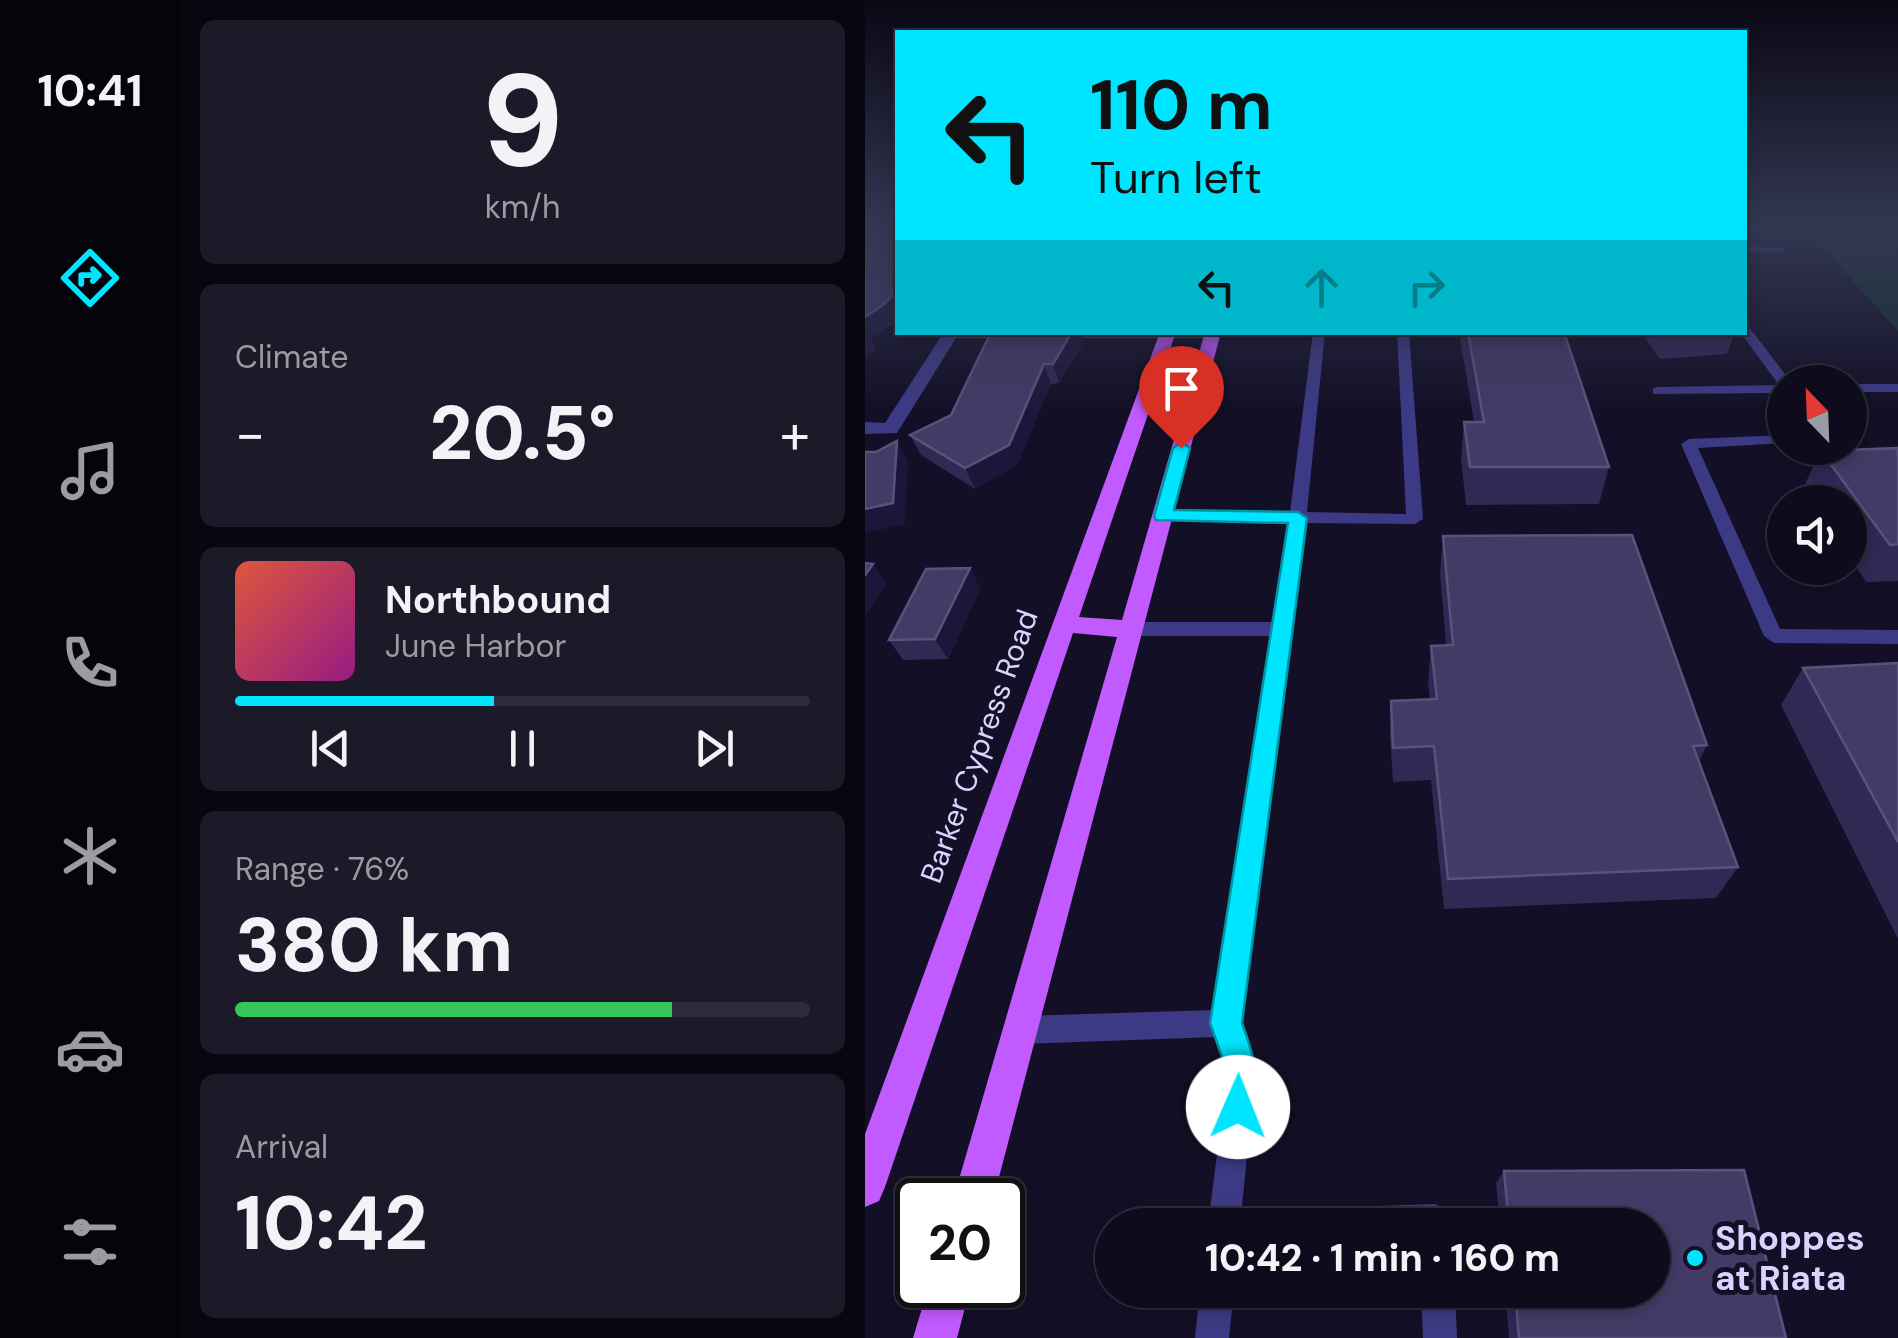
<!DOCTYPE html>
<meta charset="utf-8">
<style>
:root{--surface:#0e0b1c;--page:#1c1929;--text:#f1f3f6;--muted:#9b9ba3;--line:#2e2b3b;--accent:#00e5ff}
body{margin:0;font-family:"DM Sans",sans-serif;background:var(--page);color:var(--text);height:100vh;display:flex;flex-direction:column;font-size:38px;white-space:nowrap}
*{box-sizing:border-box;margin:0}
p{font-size:32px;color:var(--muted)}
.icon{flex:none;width:55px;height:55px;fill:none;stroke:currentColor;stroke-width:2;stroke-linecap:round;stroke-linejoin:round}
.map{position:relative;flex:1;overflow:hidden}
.drawer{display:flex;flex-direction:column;gap:20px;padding:20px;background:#08060f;width:685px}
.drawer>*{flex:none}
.hud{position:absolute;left:30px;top:30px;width:852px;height:305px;border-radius:0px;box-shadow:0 5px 15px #0003,0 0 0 2px var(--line);background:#00e5ff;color:#111;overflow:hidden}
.needle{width:65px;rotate:337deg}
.fabs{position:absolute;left:902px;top:365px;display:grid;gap:20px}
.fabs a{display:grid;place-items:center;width:100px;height:100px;border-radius:50%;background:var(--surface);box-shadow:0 5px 15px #0003,0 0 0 2px var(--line);font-size:50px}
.speed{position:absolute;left:30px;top:1178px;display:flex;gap:20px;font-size:50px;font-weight:700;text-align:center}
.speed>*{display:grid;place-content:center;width:130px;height:130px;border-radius:50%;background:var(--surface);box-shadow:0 5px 15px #0003,0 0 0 2px var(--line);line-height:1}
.speed .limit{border:5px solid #111;border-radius:15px;background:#fff;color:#111}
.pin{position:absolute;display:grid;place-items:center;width:85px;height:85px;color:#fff;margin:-102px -42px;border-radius:50% 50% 50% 0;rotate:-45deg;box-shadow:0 0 10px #0007}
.pin .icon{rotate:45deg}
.me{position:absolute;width:110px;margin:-55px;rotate:1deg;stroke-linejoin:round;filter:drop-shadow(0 0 8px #0008)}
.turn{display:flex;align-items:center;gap:35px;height:210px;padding:0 30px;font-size:45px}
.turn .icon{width:130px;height:130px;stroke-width:2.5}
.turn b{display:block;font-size:70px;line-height:85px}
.lanes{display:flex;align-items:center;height:95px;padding:0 30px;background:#0003;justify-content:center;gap:50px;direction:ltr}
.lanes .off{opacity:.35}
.big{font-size:75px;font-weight:800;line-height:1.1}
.drawer .card{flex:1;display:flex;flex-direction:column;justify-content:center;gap:15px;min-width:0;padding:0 35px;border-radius:15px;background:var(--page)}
.drawer .dial{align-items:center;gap:0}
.dial b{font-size:130px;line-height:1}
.song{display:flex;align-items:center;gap:30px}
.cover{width:120px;height:120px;border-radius:15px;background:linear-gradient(135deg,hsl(10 70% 55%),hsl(310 70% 35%))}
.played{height:10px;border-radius:5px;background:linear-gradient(90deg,var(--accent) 45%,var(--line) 45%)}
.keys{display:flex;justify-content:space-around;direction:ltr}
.heat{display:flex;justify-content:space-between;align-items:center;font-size:55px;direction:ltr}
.charge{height:15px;border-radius:8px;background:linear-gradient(90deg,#34c759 76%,var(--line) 0)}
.trip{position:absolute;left:230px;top:1208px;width:575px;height:100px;border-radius:50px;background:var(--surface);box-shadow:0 5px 15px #0003,0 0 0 2px var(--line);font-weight:800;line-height:100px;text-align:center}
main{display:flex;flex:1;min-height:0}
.tabs{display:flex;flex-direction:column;width:180px;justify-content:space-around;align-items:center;background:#06040b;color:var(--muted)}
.tabs .icon{width:70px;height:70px}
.tabs .on{color:var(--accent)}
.tabs b{font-size:45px;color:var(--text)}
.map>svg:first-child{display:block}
.green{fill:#12302f}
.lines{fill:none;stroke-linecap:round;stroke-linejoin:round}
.stream{fill:#0a1f44;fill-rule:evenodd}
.service{fill:#3d3a85;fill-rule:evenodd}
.minor{fill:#3d3a85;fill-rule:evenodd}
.primary{fill:#c25bff;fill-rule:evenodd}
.wall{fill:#312854}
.shaded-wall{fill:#1d163a}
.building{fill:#433a66;stroke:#5a527e;stroke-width:2.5}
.route{fill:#00e5ff;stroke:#0095a6;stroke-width:2.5}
.poi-dot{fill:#00e5ff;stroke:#130f26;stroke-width:4}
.labels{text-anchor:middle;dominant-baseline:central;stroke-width:10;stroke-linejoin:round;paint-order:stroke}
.street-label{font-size:30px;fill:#d9d4ff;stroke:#130f26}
.near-poi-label{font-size:35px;font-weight:bold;fill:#d9d4ff;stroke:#130f26;text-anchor:start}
</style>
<main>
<nav class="tabs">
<b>10:41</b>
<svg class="icon on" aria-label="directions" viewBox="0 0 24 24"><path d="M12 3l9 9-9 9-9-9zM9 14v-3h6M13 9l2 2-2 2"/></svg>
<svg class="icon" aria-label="music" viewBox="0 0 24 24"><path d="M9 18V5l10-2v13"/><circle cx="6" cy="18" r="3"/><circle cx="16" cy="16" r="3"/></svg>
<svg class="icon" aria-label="phone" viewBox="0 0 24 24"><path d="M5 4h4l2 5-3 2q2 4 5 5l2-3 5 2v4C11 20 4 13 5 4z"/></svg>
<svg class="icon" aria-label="climate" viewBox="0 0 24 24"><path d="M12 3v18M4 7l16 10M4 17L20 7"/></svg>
<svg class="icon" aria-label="car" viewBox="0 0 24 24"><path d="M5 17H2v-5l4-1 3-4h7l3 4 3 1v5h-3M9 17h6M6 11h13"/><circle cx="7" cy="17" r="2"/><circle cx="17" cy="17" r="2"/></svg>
<svg class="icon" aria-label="filters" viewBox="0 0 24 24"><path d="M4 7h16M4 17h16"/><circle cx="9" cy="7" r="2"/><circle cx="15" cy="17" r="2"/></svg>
</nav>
<section class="drawer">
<div class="card dial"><b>9</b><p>km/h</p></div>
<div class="card"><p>Climate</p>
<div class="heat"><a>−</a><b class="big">20.5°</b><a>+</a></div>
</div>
<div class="card">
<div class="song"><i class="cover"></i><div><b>Northbound</b><p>June Harbor</p></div></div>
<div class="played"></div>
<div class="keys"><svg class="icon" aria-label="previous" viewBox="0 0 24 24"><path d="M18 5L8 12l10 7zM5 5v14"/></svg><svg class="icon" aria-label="pause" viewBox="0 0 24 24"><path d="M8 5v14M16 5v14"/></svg><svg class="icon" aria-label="next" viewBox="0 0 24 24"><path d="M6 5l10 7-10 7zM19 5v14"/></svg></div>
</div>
<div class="card"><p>Range · 76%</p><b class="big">380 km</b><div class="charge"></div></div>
<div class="card"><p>Arrival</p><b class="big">10:42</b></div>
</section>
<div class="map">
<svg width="1033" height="1338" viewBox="0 0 1033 1338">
<rect width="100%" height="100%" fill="#130f26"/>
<path class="green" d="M 937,225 L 1033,225 L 1033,331 Z"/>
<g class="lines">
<path class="stream" d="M 1003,225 L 1009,225 L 1033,247 L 1033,253 Z"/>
<g class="service">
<path d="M 880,246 L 916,247 L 921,250 L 916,253 L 880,252 Z"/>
<path d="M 880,326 L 884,327 L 926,382 L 920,382 L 920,393 L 788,394 L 788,388 L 793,387 L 914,385 L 875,332 L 880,332 Z"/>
<path d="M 342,332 L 421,332 L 415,336 L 348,337 Z"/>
<path d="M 448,332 L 460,332 L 442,512 L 541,514 L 532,332 L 544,332 L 558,519 L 550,524 L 441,523 L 375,1023 L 391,1068 L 375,1225 L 343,1225 L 363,1068 L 352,1037 L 156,1044 L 146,1040 L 142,1030 L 146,1020 L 156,1016 L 349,1010 L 407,636 L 266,636 L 256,629 L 266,622 L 409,622 L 424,522 L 298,520 L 290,515 L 298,510 L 425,512 Z"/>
<rect x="985" y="384" width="48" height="8"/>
<path d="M 920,435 L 920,443 L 833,448 L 915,629 L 1033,630 L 1033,644 L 909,643 L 899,636 L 816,444 L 824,439 Z"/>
<path d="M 570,1204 L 581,1209 L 586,1225 L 415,1225 L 420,1214 L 431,1209 Z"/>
<path d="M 335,1290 L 369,1290 L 364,1338 L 330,1338 Z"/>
<path d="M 556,1290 L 590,1290 L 592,1338 L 558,1338 Z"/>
</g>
<path class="minor" d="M 79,332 L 356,332 L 356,333 L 348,338 L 91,338 L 32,433 L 0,434 L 0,422 L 20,423 Z"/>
<g class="primary">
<path d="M 295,332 L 311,332 L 214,617 L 257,620 L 340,332 L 356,332 L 128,1200 L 88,1200 L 252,637 L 208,633 L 20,1187 L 14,1201 L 0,1207 L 0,1134 Z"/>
<path d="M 64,1285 L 106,1285 L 92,1338 L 48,1338 Z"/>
</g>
</g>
<g class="wall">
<path d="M 0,225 L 32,225 L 27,324 L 6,338 L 11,350 L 0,358 Z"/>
<path d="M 594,332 L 699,332 L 744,467 L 734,504 L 601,505 L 596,459 L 599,422 L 609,422 Z"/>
<path d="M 776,332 L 870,332 L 862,354 L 795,359 Z"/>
<path d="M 219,342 L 194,383 L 186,384 L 152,465 L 110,489 L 56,455 L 45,435 L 86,415 Z"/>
<path d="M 1033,448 L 1033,581 L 1001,582 L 985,558 L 985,502 L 948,502 L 938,488 L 956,451 Z"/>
<path d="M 578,536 L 842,745 L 834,761 L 873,867 L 851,898 L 579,909 L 566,780 L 528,782 L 525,736 L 526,701 L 565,699 L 563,682 L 566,646 L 581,645 L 575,573 Z"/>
<path d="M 105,568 L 115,589 L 83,659 L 38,660 L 24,640 Z"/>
<path d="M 1033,663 L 1033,939 L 916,705 L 938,668 Z"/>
<path d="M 879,1170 L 921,1338 L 644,1338 L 640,1290 L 788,1290 L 788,1225 L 635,1225 L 631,1183 L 639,1171 Z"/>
</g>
<g class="shaded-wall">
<path d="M 32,291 L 32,318 L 6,338 L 11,350 L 0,358 L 0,317 Z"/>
<path d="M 207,332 L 216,332 L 219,342 L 194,383 L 188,364 Z"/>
<path d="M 179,364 L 186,384 L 152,465 L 110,489 L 100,468 Z"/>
<path d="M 32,441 L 43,462 L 40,524 L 0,533 L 0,509 Z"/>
<path d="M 8,564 L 21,584 L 0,617 L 0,575 Z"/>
<path d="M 105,568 L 115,589 L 83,659 L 70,639 Z"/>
</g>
<g class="building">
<path d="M 27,225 L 32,225 L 32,291 L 18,305 L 0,317 L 0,232 L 24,237 Z"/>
<path d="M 126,332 L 207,332 L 188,364 L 179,364 L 144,445 L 100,468 L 45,435 L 86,415 Z"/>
<path d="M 603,332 L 699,332 L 744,467 L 605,467 L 599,422 L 619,422 Z"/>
<path d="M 32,441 L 28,503 L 0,509 L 0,452 L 11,452 Z"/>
<path d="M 1033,448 L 1033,544 L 1025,545 L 956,451 Z"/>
<path d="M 767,535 L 842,745 L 828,746 L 873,867 L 583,879 L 569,746 L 528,748 L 526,701 L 572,699 L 566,646 L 588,645 L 578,536 Z"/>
<path d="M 0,563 L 8,564 L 0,575 Z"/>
<path d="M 105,568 L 70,639 L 24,640 L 61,569 Z"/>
<path d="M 1033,663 L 1033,842 L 938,668 Z"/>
<path d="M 879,1170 L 921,1338 L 654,1338 L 650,1290 L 788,1290 L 788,1225 L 644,1225 L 639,1171 Z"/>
</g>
<linearGradient id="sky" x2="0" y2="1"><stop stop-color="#0a0815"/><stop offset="0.55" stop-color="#333752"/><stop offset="1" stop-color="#333752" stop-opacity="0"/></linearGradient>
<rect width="1033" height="412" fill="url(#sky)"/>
<path class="route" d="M 316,442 L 325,448 L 309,510 L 433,512 L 442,518 L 377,1023 C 389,1057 399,1084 385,1119 L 373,1124 L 361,1119 L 356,1107 L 361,1068 L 345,1023 L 423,523 L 291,520 L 289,516 L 308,448 Z"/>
<circle class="poi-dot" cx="830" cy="1258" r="10"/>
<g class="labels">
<g class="street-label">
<text transform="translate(114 746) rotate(-70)">Barker Cypress Road</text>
</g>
<g class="near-poi-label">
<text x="850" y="1238">Shoppes<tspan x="850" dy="40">at Riata</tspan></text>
</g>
</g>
</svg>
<div class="fabs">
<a><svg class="needle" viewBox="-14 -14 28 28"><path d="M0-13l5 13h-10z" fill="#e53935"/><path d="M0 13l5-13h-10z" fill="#9b9ba3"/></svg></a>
<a><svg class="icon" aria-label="sound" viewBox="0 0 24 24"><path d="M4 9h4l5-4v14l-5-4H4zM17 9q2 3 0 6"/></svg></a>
</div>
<div class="speed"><div class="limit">20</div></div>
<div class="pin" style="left:316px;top:448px;background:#d93025"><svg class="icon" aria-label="arrive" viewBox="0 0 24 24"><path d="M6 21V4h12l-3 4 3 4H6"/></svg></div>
<svg class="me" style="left:373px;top:1107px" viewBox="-20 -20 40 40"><circle r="19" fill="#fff"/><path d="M0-13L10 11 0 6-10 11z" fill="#00e5ff"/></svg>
<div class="trip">10:42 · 1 min · 160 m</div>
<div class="hud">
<div class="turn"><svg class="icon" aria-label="left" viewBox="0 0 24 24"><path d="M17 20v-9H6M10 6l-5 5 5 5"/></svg><div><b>110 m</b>Turn left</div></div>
<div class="lanes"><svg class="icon" aria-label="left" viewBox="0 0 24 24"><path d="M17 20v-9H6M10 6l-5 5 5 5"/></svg><svg class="icon off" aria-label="ahead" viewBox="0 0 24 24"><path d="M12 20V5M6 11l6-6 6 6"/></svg><svg class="icon off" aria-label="right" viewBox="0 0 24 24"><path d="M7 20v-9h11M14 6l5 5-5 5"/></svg></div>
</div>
</div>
</main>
